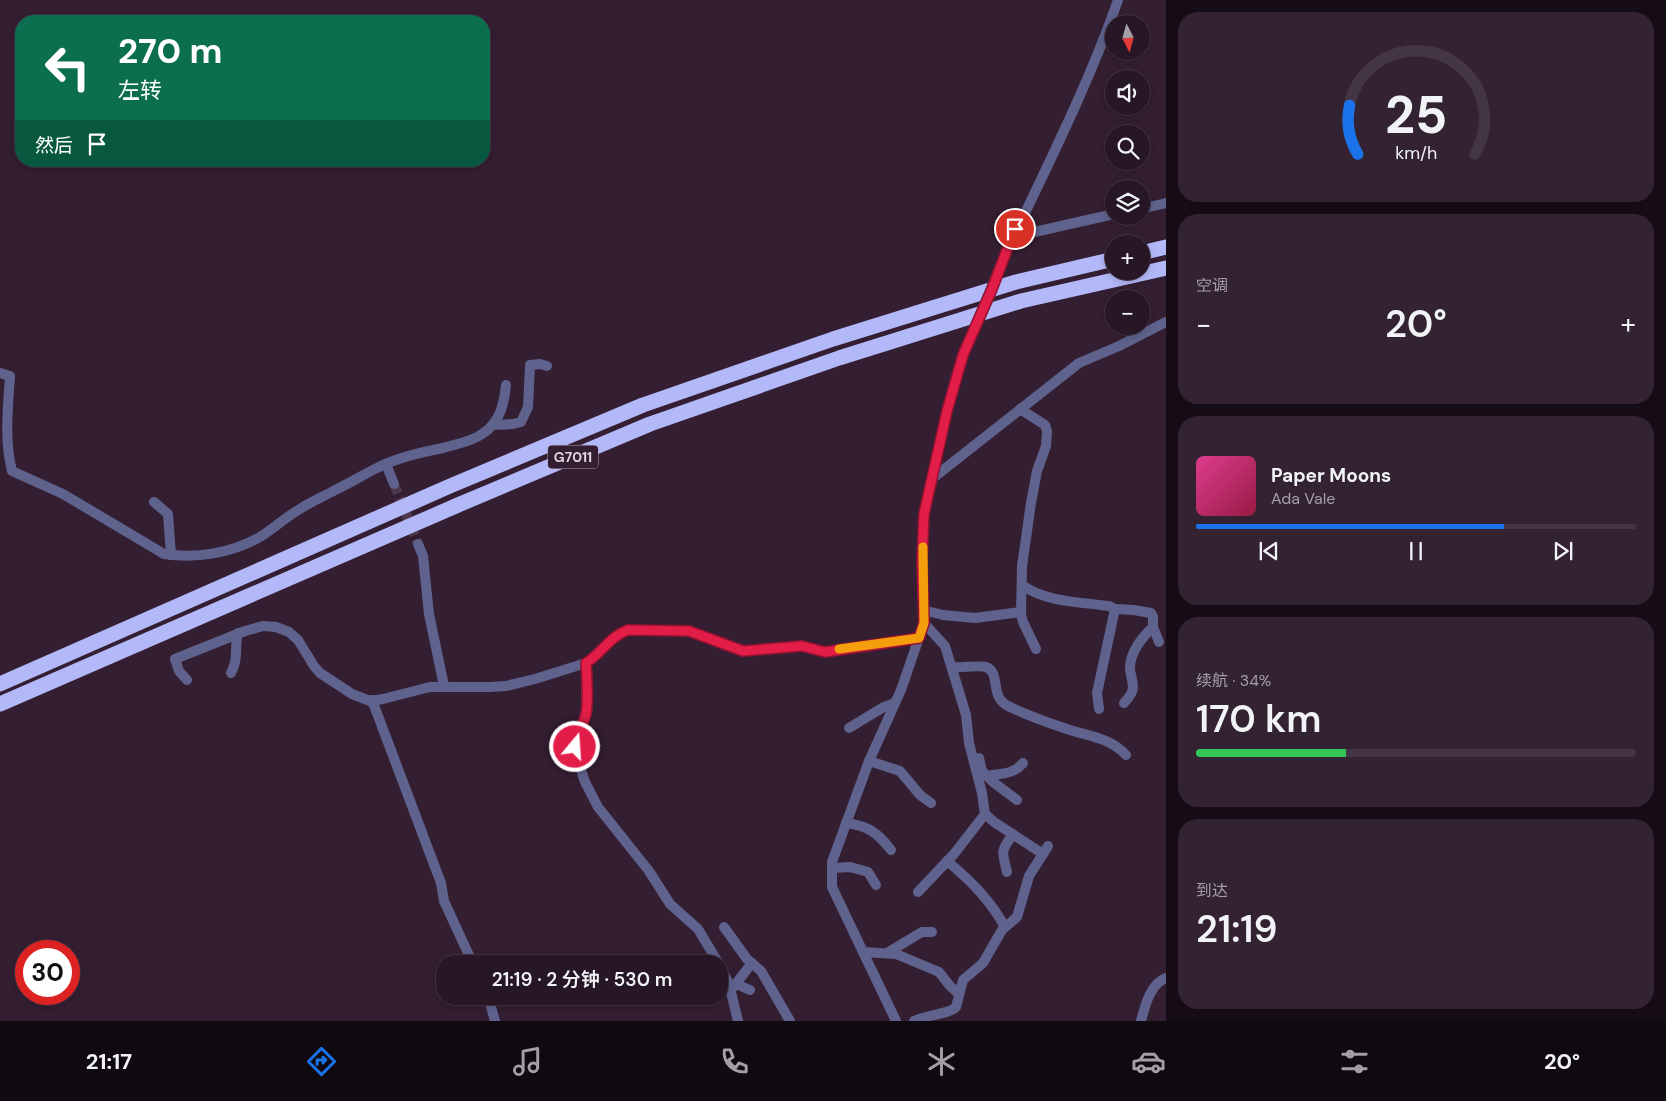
<!DOCTYPE html>
<html lang="zh">
<meta charset="utf-8">
<style>
:root{--surface:#271626;--page:#332332;--text:#f1f3f6;--muted:#a49fa7;--line:#433543;--accent:#1a73e8}
body{margin:0;font-family:"DM Sans","Noto Sans SC",sans-serif;background:var(--page);color:var(--text);height:100vh;display:flex;flex-direction:column;font-size:19px;white-space:nowrap}
*{box-sizing:border-box;margin:0}
p{font-size:16px;color:var(--muted)}
.icon{flex:none;width:28px;height:28px;fill:none;stroke:currentColor;stroke-width:2;stroke-linecap:round;stroke-linejoin:round}
.map{position:relative;flex:1;overflow:hidden}
.details{display:flex;flex-direction:column;gap:12px;padding:12px;background:#150c15;width:500px}
.details>*{flex:none}
.hud{position:absolute;left:15px;top:15px;width:475px;height:152px;border-radius:20px;box-shadow:0 2px 8px #0003,0 0 0 1px var(--line);background:#0b6e4f;color:#fff;overflow:hidden}
.needle{width:32px;rotate:174deg}
.fabs{position:absolute;left:1105px;top:15px;display:grid;gap:10px}
.fabs a{display:grid;place-items:center;width:45px;height:45px;border-radius:50%;background:var(--surface);box-shadow:0 2px 8px #0003,0 0 0 1px var(--line);font-size:25px}
.speed{position:absolute;left:15px;top:940px;display:flex;gap:10px;font-size:25px;font-weight:700;text-align:center}
.speed>*{display:grid;place-content:center;width:65px;height:65px;border-radius:50%;background:var(--surface);box-shadow:0 2px 8px #0003,0 0 0 1px var(--line);line-height:1}
.speed .limit{border:8px solid #d22;background:#fff;color:#111}
.pin{position:absolute;display:grid;place-items:center;width:42px;height:42px;color:#fff;margin:-21px;border:2px solid #fff;border-radius:50%;box-shadow:0 1px 5px #0007}
.me{position:absolute;width:55px;margin:-28px;rotate:18deg;stroke-linejoin:round;filter:drop-shadow(0 0 4px #0008)}
.turn{display:flex;align-items:center;gap:18px;height:105px;padding:0 20px;font-size:22px}
.turn .icon{width:65px;height:65px;stroke-width:2.5}
.turn b{display:block;font-size:35px;line-height:42px}
.then{display:flex;align-items:center;height:48px;padding:0 20px;background:#0003;gap:10px;font-size:19px}
.big{font-size:38px;font-weight:600;line-height:1.1}
.details .widget{flex:1;display:flex;flex-direction:column;justify-content:center;gap:8px;min-width:0;padding:0 18px;border-radius:20px;background:var(--page)}
.details .dial{align-items:center;gap:0}
.dial svg{height:130px;overflow:visible;fill:none;stroke:var(--line);stroke-width:7;stroke-linecap:round;text-anchor:middle}
.dial text{fill:var(--text);stroke:none}
.song{display:flex;align-items:center;gap:15px}
.cover{width:60px;height:60px;border-radius:8px;background:linear-gradient(135deg,hsl(330 70% 55%),hsl(340 70% 35%))}
.played{height:5px;border-radius:2px;background:linear-gradient(90deg,var(--accent) 70%,var(--line) 70%)}
.keys{display:flex;justify-content:space-around;direction:ltr}
.heat{display:flex;justify-content:space-between;align-items:center;font-size:28px;direction:ltr}
.charge{height:8px;border-radius:4px;background:linear-gradient(90deg,#34c759 34%,var(--line) 0)}
.trip{position:absolute;left:436px;top:955px;width:292px;height:50px;border-radius:20px;background:var(--surface);box-shadow:0 2px 8px #0003,0 0 0 1px var(--line);font-weight:600;line-height:50px;text-align:center}
.dock{display:flex;height:80px;justify-content:space-around;align-items:center;background:#10090f;color:var(--muted)}
.dock .icon{width:35px;height:35px}
.dock .active{color:var(--accent)}
.dock b{font-size:22px;color:var(--text)}
main{display:flex;flex:1;min-height:0}
.map>svg:first-child{display:block}
.lines{fill:none;stroke-linecap:round;stroke-linejoin:round}
.street-tunnel{stroke:#4e394c;stroke-width:10;stroke-dasharray:10 5;stroke-linecap:butt}
.street{stroke:#5f628d;stroke-width:10}
.highway{stroke:#b3b8f8;stroke-width:15}
.street-bridge{stroke:#5f628d;stroke-width:10}
.route-casing{stroke:#92132f;stroke-width:12}
.route{stroke:#e11d48;stroke-width:9}
.slow{stroke:#f59e0b;stroke-width:9}
.labels{text-anchor:middle;dominant-baseline:central;stroke-width:5;stroke-linejoin:round;paint-order:stroke}
.shield{fill:#341e32;stroke:#ae9dac;stroke-width:1}
.shield-label{font-size:14px;font-weight:bold;fill:#e2d3e0}
</style>
<main>
<div class="map">
<svg width="1166" height="1021" viewBox="0 0 1166 1021">
<rect width="100%" height="100%" fill="#341e32"/>
<g class="lines">
<path class="street-tunnel" d="M 394,484 L 418,544"/>
<g class="street">
<path d="M 1141,209 L 1166,203"/>
<path d="M 1014,232 L 1023,234 L 1030,233 L 1114,214"/>
<path d="M 1010,243 L 1015,229 L 1026,211 C 1059,142 1093,72 1118,0"/>
<path d="M 0,373 L 10,376 C 8,407 4,440 12,471 L 63,494 L 164,554 C 196,559 232,553 260,537 C 274,528 286,517 300,509 C 312,501 325,496 337,489 C 352,482 366,473 381,466 C 400,457 422,452 443,448 C 456,444 471,442 482,434 C 500,423 504,404 506,385"/>
<path d="M 1020,409 L 1045,425 L 1047,431 L 1046,446 L 1037,471 L 1031,503 L 1022,566 L 1021,614 L 1023,622 L 1036,649"/>
<path d="M 492,425 L 513,424 L 521,422 L 528,407 L 530,365 L 540,364 L 547,366"/>
<path d="M 386,464 L 394,484"/>
<path d="M 933,478 L 1079,363 L 1119,346 L 1166,322"/>
<path d="M 154,502 L 168,514 L 171,555"/>
<path d="M 418,544 L 423,556 L 429,614 L 444,686"/>
<path d="M 1022,585 C 1045,602 1080,602 1109,606 L 1115,609 L 1134,610 L 1151,613 L 1153,617 L 1153,627 L 1159,642"/>
<path d="M 923,610 L 943,615 L 975,618 L 1021,612"/>
<path d="M 586,663 L 586,710 L 582,724 L 574,742 L 576,755 L 585,782 L 598,807 L 649,871 L 670,904 L 698,929 L 719,964"/>
<path d="M 952,667 C 959,668 981,665 986,667 C 1002,673 988,698 1010,707 C 1027,715 1046,722 1064,728 C 1086,736 1110,737 1126,755"/>
<path d="M 231,673 C 239,658 234,648 238,633"/>
<path d="M 187,680 L 179,671 L 175,659 L 245,631 L 263,626 L 276,627 L 289,632 L 298,640 L 314,666 L 320,673 L 352,694 L 370,701 L 383,699 L 430,687 L 490,687 L 506,686 L 535,679 L 586,663 L 615,637 L 628,630 L 689,631 L 743,651 L 802,646 L 825,652 L 919,638"/>
<path d="M 372,700 L 441,883 L 444,901 L 473,964"/>
<path d="M 1124,703 C 1138,688 1132,685 1130,669 C 1129,654 1142,637 1153,627"/>
<path d="M 1099,709 L 1097,693 L 1115,609"/>
<path d="M 849,728 L 882,708 L 895,703"/>
<path d="M 979,758 L 982,771 L 993,782 L 1017,800"/>
<path d="M 869,761 L 900,771 L 920,795 L 931,803"/>
<path d="M 987,776 C 1002,773 1013,775 1023,763"/>
<path d="M 985,814 L 994,822 L 1043,854"/>
<path d="M 846,823 C 868,826 877,832 891,850"/>
<path d="M 947,861 C 971,881 990,900 1005,927"/>
<path d="M 832,868 L 850,867 L 868,872 L 876,885"/>
<path d="M 1007,872 C 1002,851 1000,852 1013,834"/>
<path d="M 918,892 L 954,854 L 985,814 L 982,793 L 969,743 L 966,715 L 953,672 L 945,646 L 924,623"/>
<path d="M 724,927 L 747,959 L 761,971 L 790,1021"/>
<path d="M 863,952 L 896,954 L 939,972 L 950,986 L 958,993"/>
<path d="M 887,953 L 922,932 L 932,932"/>
<path d="M 720,966 L 729,984 L 738,1021"/>
<path d="M 736,984 L 750,990"/>
<path d="M 731,990 L 752,963"/>
<path d="M 488,996 L 495,1021"/>
<path d="M 896,1021 L 832,887 L 832,862 L 869,761 L 901,690 L 924,623 L 922,561 L 924,514 L 947,411 L 963,355"/>
<path d="M 914,1021 C 925,1015 950,1014 956,1007 L 963,980 L 983,963 L 1002,930 L 1017,917 L 1029,876 L 1048,846"/>
<path d="M 1141,1021 C 1145,1006 1150,984 1166,978"/>
</g>
<g class="highway">
<path d="M 1141,253 L 1166,247"/>
<path d="M 0,684 L 450,486 L 643,405 L 833,339 L 1016,282 L 1114,259"/>
<path d="M 0,704 L 458,505 L 650,424 L 839,358 L 1021,301 L 1166,268"/>
</g>
<path class="street-bridge" d="M 963,355 L 1010,243"/>
</g>
<g class="lines">
<defs>
<path id="route" d="M 575,747 C 574,736 583,726 586,714 C 588,702 587,677 586,663 C 602,653 610,636 628,630 L 689,631 L 743,651 L 802,646 L 825,652 L 919,638 L 924,623 L 922,561 L 924,514 L 947,411 L 963,355 L 992,289 L 1015,229"/>
</defs>
<use href="#route" class="route-casing"/>
<use href="#route" class="route"/>
<path class="slow" d="M 839,649 L 919,638 L 924,623 L 923,547"/>
</g>
<g class="labels">
<rect class="shield" x="548" y="445.5" width="50" height="23" rx="4"/>
<g class="shield-label">
<text x="573" y="457">G7011</text>
</g>
</g>
</svg>
<div class="fabs">
<a><svg class="needle" viewBox="-14 -14 28 28"><path d="M0-13l5 13h-10z" fill="#e53935"/><path d="M0 13l5-13h-10z" fill="#a49fa7"/></svg></a>
<a><svg class="icon" aria-label="sound" viewBox="0 0 24 24"><path d="M4 9h4l5-4v14l-5-4H4zM17 9q2 3 0 6"/></svg></a>
<a><svg class="icon" aria-label="search" viewBox="0 0 24 24"><circle cx="10" cy="10" r="6"/><path d="M15 15l6 6"/></svg></a>
<a><svg class="icon" aria-label="layers" viewBox="0 0 24 24"><path d="M12 4l9 5-9 5-9-5zM3 14l9 5 9-5"/></svg></a>
<a>+</a>
<a>−</a>
</div>
<div class="speed"><div class="limit">30</div></div>
<div class="pin" style="left:1015px;top:229px;background:#d93025"><svg class="icon" aria-label="arrive" viewBox="0 0 24 24"><path d="M6 21V4h12l-3 4 3 4H6"/></svg></div>
<svg class="me" style="left:575px;top:747px" viewBox="-20 -20 40 40"><circle r="17" fill="#e11d48" stroke="#fff" stroke-width="3"/><path d="M0-11L8 9 0 5-8 9z" fill="#fff"/></svg>
<div class="trip">21:19 · 2 分钟 · 530 m</div>
<div class="hud">
<div class="turn"><svg class="icon" aria-label="left" viewBox="0 0 24 24"><path d="M17 20v-9H6M10 6l-5 5 5 5"/></svg><div><b>270 m</b>左转</div></div>
<div class="then">然后<svg class="icon" aria-label="arrive" viewBox="0 0 24 24"><path d="M6 21V4h12l-3 4 3 4H6"/></svg></div>
</div>
</div>
<section class="details">
<div class="widget dial"><svg viewBox="0 0 100 80">
<path d="M14 69A42 42 0 1 1 86 69"/>
<path d="M14 69A42 42 0 0 1 9 39" stroke="#1a73e8"/>
<text x="50" y="56" font-size="32" font-weight="700">25</text>
<text x="50" y="72" font-size="11">km/h</text>
</svg></div>
<div class="widget"><p>空调</p>
<div class="heat"><a>−</a><b class="big">20°</b><a>+</a></div>
</div>
<div class="widget">
<div class="song"><i class="cover"></i><div><b>Paper Moons</b><p>Ada Vale</p></div></div>
<div class="played"></div>
<div class="keys"><svg class="icon" aria-label="previous" viewBox="0 0 24 24"><path d="M18 5L8 12l10 7zM5 5v14"/></svg><svg class="icon" aria-label="pause" viewBox="0 0 24 24"><path d="M8 5v14M16 5v14"/></svg><svg class="icon" aria-label="next" viewBox="0 0 24 24"><path d="M6 5l10 7-10 7zM19 5v14"/></svg></div>
</div>
<div class="widget"><p>续航 · 34%</p><b class="big">170 km</b><div class="charge"></div></div>
<div class="widget"><p>到达</p><b class="big">21:19</b></div>
</section>
</main>
<nav class="dock">
<b>21:17</b>
<svg class="icon active" aria-label="directions" viewBox="0 0 24 24"><path d="M12 3l9 9-9 9-9-9zM9 14v-3h6M13 9l2 2-2 2"/></svg>
<svg class="icon" aria-label="music" viewBox="0 0 24 24"><path d="M9 18V5l10-2v13"/><circle cx="6" cy="18" r="3"/><circle cx="16" cy="16" r="3"/></svg>
<svg class="icon" aria-label="phone" viewBox="0 0 24 24"><path d="M5 4h4l2 5-3 2q2 4 5 5l2-3 5 2v4C11 20 4 13 5 4z"/></svg>
<svg class="icon" aria-label="climate" viewBox="0 0 24 24"><path d="M12 3v18M4 7l16 10M4 17L20 7"/></svg>
<svg class="icon" aria-label="car" viewBox="0 0 24 24"><path d="M5 17H2v-5l4-1 3-4h7l3 4 3 1v5h-3M9 17h6M6 11h13"/><circle cx="7" cy="17" r="2"/><circle cx="17" cy="17" r="2"/></svg>
<svg class="icon" aria-label="filters" viewBox="0 0 24 24"><path d="M4 7h16M4 17h16"/><circle cx="9" cy="7" r="2"/><circle cx="15" cy="17" r="2"/></svg>
<b>20°</b>
</nav>
